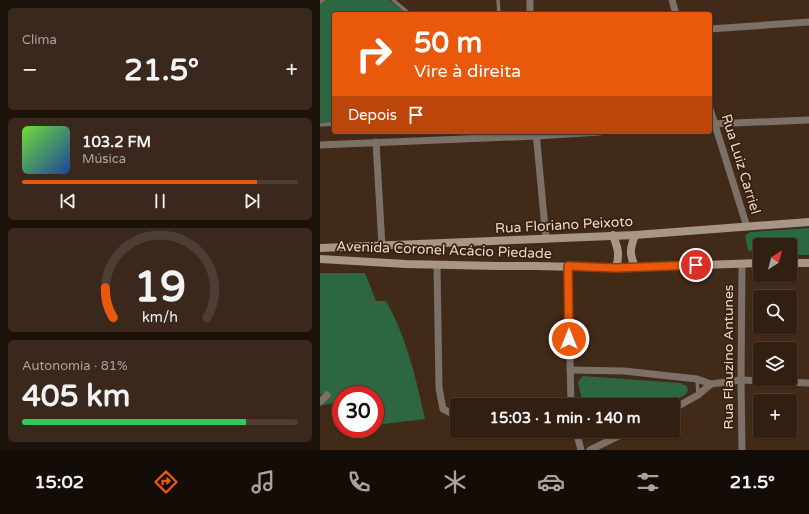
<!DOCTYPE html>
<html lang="pt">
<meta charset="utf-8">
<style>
:root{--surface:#312012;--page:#39281b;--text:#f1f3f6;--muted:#a8a39f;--line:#4c3e32;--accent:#ea580c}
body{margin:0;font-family:"Varela Round",sans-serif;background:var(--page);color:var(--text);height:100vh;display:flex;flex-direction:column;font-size:15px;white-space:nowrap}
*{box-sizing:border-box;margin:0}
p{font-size:13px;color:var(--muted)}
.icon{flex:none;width:22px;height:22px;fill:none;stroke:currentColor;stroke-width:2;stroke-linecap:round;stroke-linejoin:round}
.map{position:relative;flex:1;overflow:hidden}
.details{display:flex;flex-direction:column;gap:8px;padding:8px;background:#1b120a;width:320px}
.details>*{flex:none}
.guide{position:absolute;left:12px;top:12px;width:380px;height:122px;border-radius:4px;box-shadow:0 1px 3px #0004,0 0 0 1px var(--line);background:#ea580c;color:#fff;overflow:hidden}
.needle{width:26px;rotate:36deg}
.tools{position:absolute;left:433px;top:238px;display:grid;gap:8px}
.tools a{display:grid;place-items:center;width:44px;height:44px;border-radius:4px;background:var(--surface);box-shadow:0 1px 3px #0004,0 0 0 1px var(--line);font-size:20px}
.speed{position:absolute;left:12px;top:386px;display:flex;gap:8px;font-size:20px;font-weight:700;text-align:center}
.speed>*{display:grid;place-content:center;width:52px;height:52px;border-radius:50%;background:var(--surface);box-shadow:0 1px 3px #0004,0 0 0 1px var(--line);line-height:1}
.speed .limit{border:6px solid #d22;background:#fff;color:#111}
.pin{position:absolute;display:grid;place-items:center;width:34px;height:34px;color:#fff;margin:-17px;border:2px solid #fff;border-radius:50%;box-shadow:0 1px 4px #0007}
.me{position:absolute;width:44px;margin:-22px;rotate:0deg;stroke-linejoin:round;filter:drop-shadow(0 0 3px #0008)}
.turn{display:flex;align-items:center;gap:14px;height:84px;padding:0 16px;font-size:18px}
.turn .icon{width:52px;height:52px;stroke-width:2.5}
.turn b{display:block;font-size:28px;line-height:34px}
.then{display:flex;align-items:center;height:38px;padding:0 16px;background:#0003;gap:8px;font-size:15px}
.big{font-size:30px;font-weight:800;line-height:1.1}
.details .card{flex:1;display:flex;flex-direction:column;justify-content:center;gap:6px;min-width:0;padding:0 14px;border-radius:6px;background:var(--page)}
.details .dial{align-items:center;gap:0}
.dial svg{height:104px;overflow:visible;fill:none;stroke:var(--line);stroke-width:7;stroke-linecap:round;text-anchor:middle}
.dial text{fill:var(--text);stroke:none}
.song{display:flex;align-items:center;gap:12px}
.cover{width:48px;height:48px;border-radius:6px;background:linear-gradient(135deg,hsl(100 70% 55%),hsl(220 70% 35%))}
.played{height:4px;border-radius:2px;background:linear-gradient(90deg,var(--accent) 85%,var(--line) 85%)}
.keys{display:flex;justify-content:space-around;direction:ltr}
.heat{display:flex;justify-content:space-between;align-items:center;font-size:22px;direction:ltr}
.charge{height:6px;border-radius:3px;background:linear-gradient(90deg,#34c759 81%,var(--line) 0)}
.trip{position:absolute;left:130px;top:398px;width:230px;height:40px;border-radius:4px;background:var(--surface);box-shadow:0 1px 3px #0004,0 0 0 1px var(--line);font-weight:800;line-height:40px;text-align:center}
.dock{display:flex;height:64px;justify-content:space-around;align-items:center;background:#140d07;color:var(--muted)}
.dock .icon{width:28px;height:28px}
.dock .current{color:var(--accent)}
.dock b{font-size:18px;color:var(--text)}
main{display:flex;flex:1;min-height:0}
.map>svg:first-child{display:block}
.green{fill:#2d6741}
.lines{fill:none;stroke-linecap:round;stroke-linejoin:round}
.service{stroke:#7c7067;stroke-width:3.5}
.minor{stroke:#7c7067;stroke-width:7}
.secondary{stroke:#a79586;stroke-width:8}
.route-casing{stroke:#983908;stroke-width:10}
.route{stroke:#ea580c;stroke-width:7}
.labels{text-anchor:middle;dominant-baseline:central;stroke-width:3.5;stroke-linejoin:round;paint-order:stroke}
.street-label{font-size:14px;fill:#e7d7cd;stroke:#37200e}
</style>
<main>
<section class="details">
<div class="card"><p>Clima</p>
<div class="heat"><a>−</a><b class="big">21.5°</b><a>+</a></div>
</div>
<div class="card">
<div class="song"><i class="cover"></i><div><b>103.2 FM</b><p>Música</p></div></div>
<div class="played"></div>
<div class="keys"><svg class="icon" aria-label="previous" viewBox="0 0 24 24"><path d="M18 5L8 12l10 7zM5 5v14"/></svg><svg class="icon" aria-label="pause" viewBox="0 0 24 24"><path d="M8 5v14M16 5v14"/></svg><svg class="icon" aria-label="next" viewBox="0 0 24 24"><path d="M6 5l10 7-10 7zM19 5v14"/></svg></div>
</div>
<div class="card dial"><svg viewBox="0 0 100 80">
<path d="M14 69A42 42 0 1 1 86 69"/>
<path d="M14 69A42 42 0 0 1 8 46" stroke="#ea580c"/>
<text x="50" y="56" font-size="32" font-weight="700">19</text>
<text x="50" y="72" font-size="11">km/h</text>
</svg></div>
<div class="card"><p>Autonomia · 81%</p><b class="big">405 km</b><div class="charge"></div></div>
</section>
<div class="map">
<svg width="489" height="450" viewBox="0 0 489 450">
<rect width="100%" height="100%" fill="#412a18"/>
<g class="green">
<path d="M 5,0 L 69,0 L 88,14 L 14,14 L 14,123 L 0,124 L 0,3 Z"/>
<path d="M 489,228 L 489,255 L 470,255 L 470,245 L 440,245 L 440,255 L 428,250 L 425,235 L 431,232 Z"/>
<path d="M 0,273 L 45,273 L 56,301 L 66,301 C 87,338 96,379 105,419 L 55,425 L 55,395 L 21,395 L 21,402 L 3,405 L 2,393 L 0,395 Z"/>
<path d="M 263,376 L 360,383 L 367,386 L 368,391 L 365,395 L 343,405 L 263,405 L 258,382 Z"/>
</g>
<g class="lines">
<g class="service">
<path d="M 73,0 L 90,14"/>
<path d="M 178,0 L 179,14"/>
<path d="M 0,2 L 3,0"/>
<path d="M 0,125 L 14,124"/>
<path d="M 377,379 L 378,394"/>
</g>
<g class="minor">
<path d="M 210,0 L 210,14"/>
<path d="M 352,0 L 356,14"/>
<path d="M 390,29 L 489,22"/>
<path d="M 390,109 L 427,227"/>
<path d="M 390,124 L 489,120"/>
<path d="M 216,132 L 226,239"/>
<path d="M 56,142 L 62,246"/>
<path d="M 0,145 L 217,136 L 280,132"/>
<path d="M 422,264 L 421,380 L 422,450"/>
<path d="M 117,265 L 119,388 L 123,409 L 133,414 L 137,414"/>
<path d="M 248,266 L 251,405"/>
<path d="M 250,370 L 304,371 L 377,379 L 391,384 L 421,380 L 489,383"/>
<path d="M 0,402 L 7,395"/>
<path d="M 353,409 L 378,395 L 391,384"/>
<path d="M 256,431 L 261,450"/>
<path d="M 270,450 L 309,431"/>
</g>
<g class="secondary">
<path d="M 293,235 C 298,249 300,254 296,268"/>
<path d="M 315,235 C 310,249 309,253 315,267"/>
<path d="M 0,248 L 315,235 L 489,222"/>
<path d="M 0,259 L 86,264 L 177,266 L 216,266 L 296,268 L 440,263"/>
<path d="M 470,263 L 489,263"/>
</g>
</g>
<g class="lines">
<defs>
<path id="route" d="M 249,339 L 248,266 L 296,268 L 376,265"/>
</defs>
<use href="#route" class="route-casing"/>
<use href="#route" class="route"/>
</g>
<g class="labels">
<g class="street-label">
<text transform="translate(421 164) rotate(73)">Rua Luiz Carriel</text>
<text transform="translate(244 225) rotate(-3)">Rua Floriano Peixoto</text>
<text transform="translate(124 250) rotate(2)">Avenida Coronel Acácio Piedade</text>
<text transform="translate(408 357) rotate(-90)">Rua Flauzino Antunes</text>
</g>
</g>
</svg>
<div class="tools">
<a><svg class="needle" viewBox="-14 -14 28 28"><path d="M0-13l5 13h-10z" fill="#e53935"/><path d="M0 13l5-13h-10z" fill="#a8a39f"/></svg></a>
<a><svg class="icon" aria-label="search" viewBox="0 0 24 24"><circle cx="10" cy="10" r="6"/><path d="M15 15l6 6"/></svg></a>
<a><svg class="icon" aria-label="layers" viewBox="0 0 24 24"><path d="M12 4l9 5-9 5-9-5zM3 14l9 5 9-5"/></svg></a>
<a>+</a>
</div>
<div class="speed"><div class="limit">30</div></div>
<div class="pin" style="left:376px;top:265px;background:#d93025"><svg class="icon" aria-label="arrive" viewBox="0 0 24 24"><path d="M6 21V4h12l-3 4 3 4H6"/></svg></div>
<svg class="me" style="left:249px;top:339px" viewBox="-20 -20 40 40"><circle r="17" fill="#ea580c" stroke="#fff" stroke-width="3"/><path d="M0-11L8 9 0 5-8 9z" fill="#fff"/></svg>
<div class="trip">15:03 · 1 min · 140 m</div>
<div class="guide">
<div class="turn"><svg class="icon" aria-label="right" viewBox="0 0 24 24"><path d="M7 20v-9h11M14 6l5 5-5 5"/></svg><div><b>50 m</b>Vire à direita</div></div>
<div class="then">Depois<svg class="icon" aria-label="arrive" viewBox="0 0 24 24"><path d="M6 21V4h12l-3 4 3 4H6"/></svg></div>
</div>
</div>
</main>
<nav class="dock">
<b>15:02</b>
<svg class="icon current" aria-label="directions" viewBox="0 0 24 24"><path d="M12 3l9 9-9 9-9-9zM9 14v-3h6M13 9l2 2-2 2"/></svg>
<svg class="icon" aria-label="music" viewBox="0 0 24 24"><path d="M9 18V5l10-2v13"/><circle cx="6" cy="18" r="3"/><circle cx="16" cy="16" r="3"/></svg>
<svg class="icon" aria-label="phone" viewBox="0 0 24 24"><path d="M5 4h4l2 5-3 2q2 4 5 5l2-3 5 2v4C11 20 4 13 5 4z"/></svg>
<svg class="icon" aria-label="climate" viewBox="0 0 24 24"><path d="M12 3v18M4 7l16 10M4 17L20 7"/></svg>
<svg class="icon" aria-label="car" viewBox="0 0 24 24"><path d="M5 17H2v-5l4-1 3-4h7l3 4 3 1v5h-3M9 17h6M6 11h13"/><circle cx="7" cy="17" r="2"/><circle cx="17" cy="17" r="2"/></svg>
<svg class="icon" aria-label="filters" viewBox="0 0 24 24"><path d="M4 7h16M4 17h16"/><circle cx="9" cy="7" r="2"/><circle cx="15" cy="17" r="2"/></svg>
<b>21.5°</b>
</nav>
